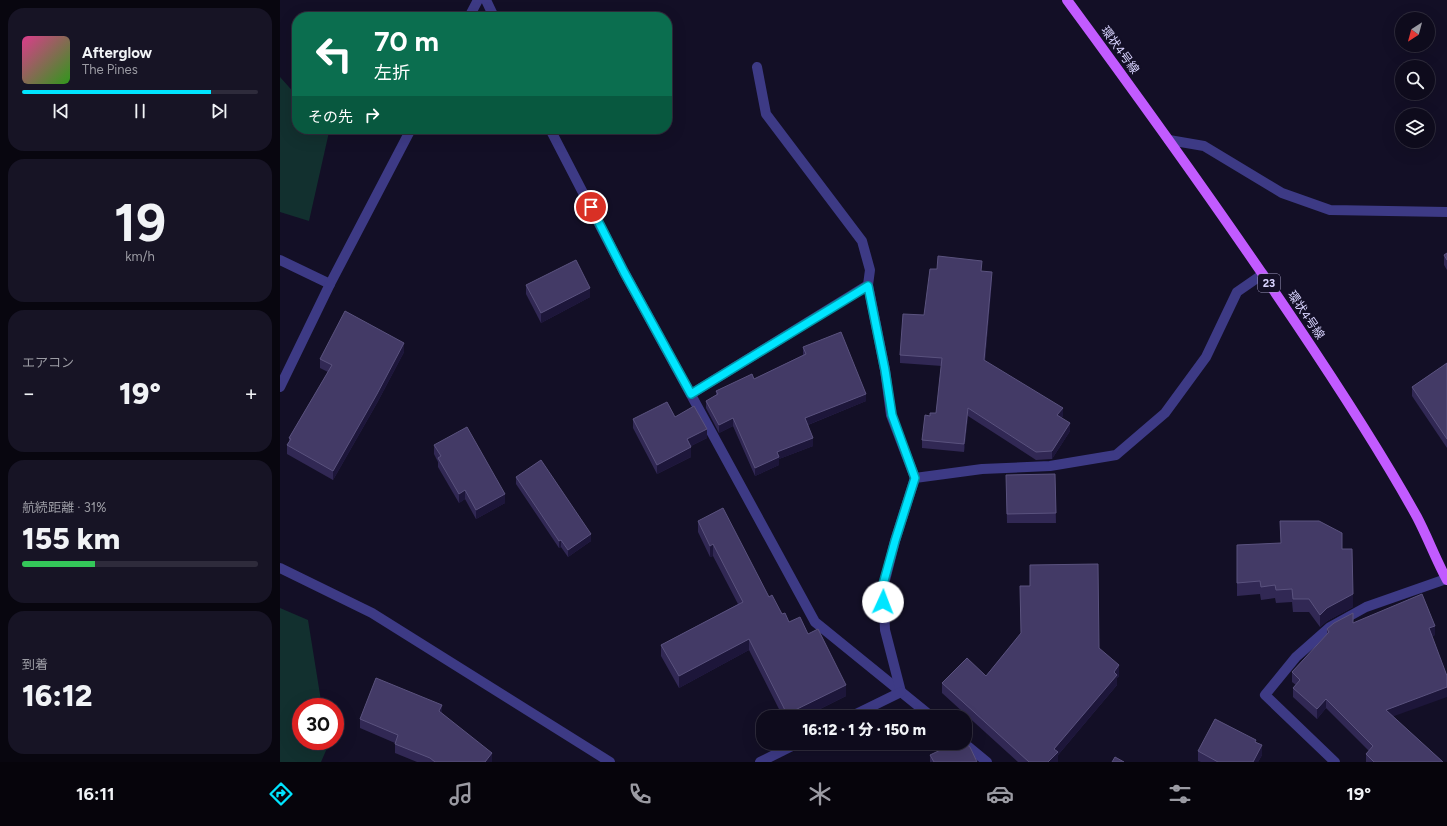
<!DOCTYPE html>
<html lang="ja">
<meta charset="utf-8">
<style>
:root{--surface:#0e0b1c;--page:#171425;--text:#f1f3f6;--muted:#9b9ba3;--line:#2e2b3b;--accent:#00e5ff}
body{margin:0;font-family:Figtree,"Noto Sans JP",sans-serif;background:var(--page);color:var(--text);height:100vh;display:flex;flex-direction:column;font-size:15px;white-space:nowrap}
*{box-sizing:border-box;margin:0}
p{font-size:13px;color:var(--muted)}
.icon{flex:none;width:22px;height:22px;fill:none;stroke:currentColor;stroke-width:2;stroke-linecap:round;stroke-linejoin:round}
.map{position:relative;flex:1;overflow:hidden}
.details{display:flex;flex-direction:column;gap:8px;padding:8px;background:#08060f;width:280px}
.details>*{flex:none}
.banner{position:absolute;left:12px;top:12px;width:380px;height:122px;border-radius:16px;box-shadow:0 4px 16px #0002,0 0 0 1px var(--line);background:#0b6e4f;color:#fff;overflow:hidden}
.needle{width:26px;rotate:216deg}
.buttons{position:absolute;left:1115px;top:12px;display:grid;gap:8px}
.buttons a{display:grid;place-items:center;width:40px;height:40px;border-radius:50%;background:var(--surface);box-shadow:0 4px 16px #0002,0 0 0 1px var(--line);font-size:20px}
.speed{position:absolute;left:12px;top:698px;display:flex;gap:8px;font-size:20px;font-weight:700;text-align:center}
.speed>*{display:grid;place-content:center;width:52px;height:52px;border-radius:50%;background:var(--surface);box-shadow:0 4px 16px #0002,0 0 0 1px var(--line);line-height:1}
.speed .limit{border:6px solid #d22;background:#fff;color:#111}
.pin{position:absolute;display:grid;place-items:center;width:34px;height:34px;color:#fff;margin:-17px;border:2px solid #fff;border-radius:50%;box-shadow:0 1px 4px #0007}
.me{position:absolute;width:44px;margin:-22px;rotate:2deg;stroke-linejoin:round;filter:drop-shadow(0 0 3px #0008)}
.turn{display:flex;align-items:center;gap:14px;height:84px;padding:0 16px;font-size:18px}
.turn .icon{width:52px;height:52px;stroke-width:2.5}
.turn b{display:block;font-size:28px;line-height:34px}
.then{display:flex;align-items:center;height:38px;padding:0 16px;background:#0003;gap:8px;font-size:15px}
.big{font-size:30px;font-weight:800;line-height:1.1}
.details .card{flex:1;display:flex;flex-direction:column;justify-content:center;gap:6px;min-width:0;padding:0 14px;border-radius:16px;background:var(--page)}
.details .dial{align-items:center;gap:0}
.dial b{font-size:52px;line-height:1}
.song{display:flex;align-items:center;gap:12px}
.cover{width:48px;height:48px;border-radius:6px;background:linear-gradient(135deg,hsl(330 70% 55%),hsl(110 70% 35%))}
.played{height:4px;border-radius:2px;background:linear-gradient(90deg,var(--accent) 80%,var(--line) 80%)}
.keys{display:flex;justify-content:space-around;direction:ltr}
.heat{display:flex;justify-content:space-between;align-items:center;font-size:22px;direction:ltr}
.charge{height:6px;border-radius:3px;background:linear-gradient(90deg,#34c759 31%,var(--line) 0)}
.trip{position:absolute;left:476px;top:710px;width:216px;height:40px;border-radius:16px;background:var(--surface);box-shadow:0 4px 16px #0002,0 0 0 1px var(--line);font-weight:800;line-height:40px;text-align:center}
.menu{display:flex;height:64px;justify-content:space-around;align-items:center;background:#06040b;color:var(--muted)}
.menu .icon{width:28px;height:28px}
.menu .selected{color:var(--accent)}
.menu b{font-size:18px;color:var(--text)}
main{display:flex;flex:1;min-height:0}
.map>svg:first-child{display:block}
.green{fill:#12302f}
.lines{fill:none;stroke-linecap:round;stroke-linejoin:round}
.minor{stroke:#3d3a85;stroke-width:10}
.tertiary{stroke:#3d3a85;stroke-width:10}
.primary{stroke:#c25bff;stroke-width:10}
.wall{fill:#312854}
.shaded-wall{fill:#1d163a}
.building{fill:#433a66;stroke:#5a527e}
.route-casing{stroke:#0095a6;stroke-width:10}
.route{stroke:#00e5ff;stroke-width:7}
.labels{text-anchor:middle;dominant-baseline:central;stroke-width:4;stroke-linejoin:round;paint-order:stroke}
.shield{fill:#130f26;stroke:#9e99be;stroke-width:1}
.shield-label{font-size:11px;font-weight:bold;fill:#d9d4ff}
.street-label{font-size:12px;fill:#d9d4ff;stroke:#130f26}
</style>
<main>
<section class="details">
<div class="card">
<div class="song"><i class="cover"></i><div><b>Afterglow</b><p>The Pines</p></div></div>
<div class="played"></div>
<div class="keys"><svg class="icon" aria-label="previous" viewBox="0 0 24 24"><path d="M18 5L8 12l10 7zM5 5v14"/></svg><svg class="icon" aria-label="pause" viewBox="0 0 24 24"><path d="M8 5v14M16 5v14"/></svg><svg class="icon" aria-label="next" viewBox="0 0 24 24"><path d="M6 5l10 7-10 7zM19 5v14"/></svg></div>
</div>
<div class="card dial"><b>19</b><p>km/h</p></div>
<div class="card"><p>エアコン</p>
<div class="heat"><a>−</a><b class="big">19°</b><a>+</a></div>
</div>
<div class="card"><p>航続距離 · 31%</p><b class="big">155 km</b><div class="charge"></div></div>
<div class="card"><p>到着</p><b class="big">16:12</b></div>
</section>
<div class="map">
<svg width="1167" height="762" viewBox="0 0 1167 762">
<rect width="100%" height="100%" fill="#130f26"/>
<g class="green">
<path d="M 0,77 L 17,96 L 17,129 L 47,129 L 49,132 L 29,221 L 0,212 Z"/>
<path d="M 0,608 L 28,620 L 42,707 L 21,707 L 21,741 L 47,741 L 48,746 L 41,762 L 0,762 Z"/>
</g>
<g class="lines">
<g class="minor">
<path d="M 206,0 L 214,17"/>
<path d="M 477,67 L 486,114 L 582,241 L 590,270 L 588,285 L 605,370 L 611,415 L 635,478"/>
<path d="M 270,129 L 344,272 L 535,622 L 652,717"/>
<path d="M 889,140 L 924,146 L 1002,193 L 1050,210 L 1167,212"/>
<path d="M 0,260 L 50,284"/>
<path d="M 411,394 L 588,285"/>
<path d="M 621,692 L 605,630 L 603,588 L 615,541 L 635,478 L 702,469 L 770,466 L 836,455 L 885,413 L 926,357 L 957,292 L 983,274"/>
<path d="M 570,717 L 621,692"/>
<path d="M 684,743 L 707,762"/>
<path d="M 480,762 L 518,743"/>
<path d="M 1055,762 L 985,695 L 1016,657 L 1050,627 L 1086,607 L 1166,579"/>
</g>
<g class="tertiary">
<path d="M 189,17 L 198,0"/>
<path d="M 0,387 L 50,284 L 131,129"/>
<path d="M 0,568 L 92,613 L 330,762"/>
</g>
<path class="primary" d="M 787,0 C 865,106 942,213 1015,322 C 1058,386 1100,450 1137,517 C 1148,538 1156,560 1167,580"/>
</g>
<g class="wall">
<path d="M 1167,253 L 1167,270 L 1164,265 L 1164,255 Z"/>
<path d="M 702,271 L 712,280 L 705,361 L 783,416 L 781,418 L 790,431 L 772,459 L 756,460 L 688,416 L 684,452 L 642,448 L 642,440 L 650,416 L 656,413 L 662,366 L 620,363 L 620,355 L 644,315 Z"/>
<path d="M 246,285 L 310,297 L 261,323 L 246,294 Z"/>
<path d="M 523,347 L 586,401 L 528,425 L 533,446 L 499,459 L 499,465 L 475,476 L 453,426 L 439,433 L 426,408 L 426,401 L 436,395 L 436,391 L 474,379 L 523,355 Z"/>
<path d="M 124,352 L 97,403 L 53,480 L 7,454 L 7,445 L 9,442 L 9,438 L 48,372 L 40,368 L 40,359 Z"/>
<path d="M 1167,363 L 1167,448 L 1132,396 L 1132,387 Z"/>
<path d="M 395,417 L 427,438 L 411,446 L 411,457 L 377,474 L 353,428 L 353,419 Z"/>
<path d="M 154,445 L 225,503 L 196,519 L 185,499 L 179,503 L 158,467 L 158,462 L 154,454 Z"/>
<path d="M 775,474 L 776,523 L 727,523 L 726,475 Z"/>
<path d="M 236,477 L 311,541 L 288,557 L 281,547 L 279,548 L 236,484 Z"/>
<path d="M 418,521 L 489,597 L 502,614 L 509,622 L 528,634 L 566,696 L 524,717 L 503,717 L 469,650 L 399,688 L 381,656 L 381,645 L 458,604 L 433,556 L 430,557 L 418,532 Z"/>
<path d="M 1000,521 L 1062,549 L 1073,607 L 1047,621 L 1040,627 L 1029,612 L 1013,612 L 1012,602 L 996,603 L 995,598 L 981,600 L 980,594 L 957,596 L 957,545 L 1001,543 Z"/>
<path d="M 1073,623 L 1155,635 L 1152,636 L 1113,717 L 1163,762 L 1086,762 L 1086,754 L 1089,751 L 1046,708 L 1037,719 L 1013,697 L 1013,688 L 1016,685 L 1012,682 L 1012,672 L 1047,634 L 1047,629 Z"/>
<path d="M 741,633 L 819,648 L 839,676 L 837,678 L 837,685 L 778,755 L 778,762 L 738,762 L 662,693 L 662,683 L 706,676 Z"/>
<path d="M 162,713 L 212,762 L 137,762 L 115,753 L 115,743 L 80,728 L 80,719 Z"/>
<path d="M 976,742 L 982,755 L 978,762 L 921,762 L 918,761 L 918,751 Z"/>
<path d="M 650,755 L 697,762 L 650,762 Z"/>
</g>
<g class="shaded-wall">
<path d="M 712,272 L 712,280 L 704,368 L 704,360 Z"/>
<path d="M 310,288 L 310,297 L 261,323 L 261,313 Z"/>
<path d="M 124,343 L 124,352 L 97,403 L 53,480 L 53,471 Z"/>
<path d="M 586,394 L 586,401 L 525,426 L 525,418 Z"/>
<path d="M 688,408 L 688,416 L 684,452 L 684,444 Z"/>
<path d="M 783,408 L 783,416 L 777,423 L 777,415 Z"/>
<path d="M 453,418 L 453,426 L 439,433 L 439,425 Z"/>
<path d="M 790,423 L 790,431 L 772,459 L 772,451 Z"/>
<path d="M 427,429 L 427,438 L 407,448 L 407,439 Z"/>
<path d="M 533,438 L 533,446 L 499,459 L 499,465 L 475,476 L 475,468 L 497,452 Z"/>
<path d="M 411,447 L 411,457 L 377,474 L 377,465 Z"/>
<path d="M 185,490 L 185,499 L 179,503 L 179,494 Z"/>
<path d="M 225,494 L 225,503 L 196,519 L 196,510 Z"/>
<path d="M 311,534 L 311,541 L 288,557 L 288,550 Z"/>
<path d="M 281,540 L 281,547 L 279,548 L 279,541 Z"/>
<path d="M 433,544 L 433,556 L 430,557 L 430,546 Z"/>
<path d="M 1073,594 L 1073,607 L 1047,621 L 1040,627 L 1040,615 L 1047,608 Z"/>
<path d="M 1155,626 L 1155,635 L 1149,637 L 1149,628 Z"/>
<path d="M 469,639 L 469,650 L 399,688 L 399,676 Z"/>
<path d="M 839,665 L 839,676 L 837,678 L 837,685 L 778,755 L 778,762 L 768,762 L 774,749 L 834,672 Z"/>
<path d="M 566,685 L 566,696 L 524,717 L 507,717 L 507,714 Z"/>
<path d="M 1167,687 L 1167,697 L 1106,719 L 1106,710 Z"/>
<path d="M 1046,699 L 1046,708 L 1037,719 L 1037,709 Z"/>
<path d="M 162,705 L 162,714 L 159,711 Z"/>
<path d="M 982,745 L 982,755 L 978,762 L 973,762 Z"/>
<path d="M 212,753 L 212,762 L 205,762 Z"/>
</g>
<g class="building">
<path d="M 1167,253 L 1167,260 L 1164,255 Z"/>
<path d="M 658,256 L 702,261 L 701,271 L 712,272 L 704,360 L 783,408 L 777,415 L 790,423 L 772,451 L 756,452 L 688,408 L 684,444 L 642,440 L 645,415 L 650,416 L 650,413 L 656,413 L 662,358 L 620,355 L 623,314 L 644,315 L 650,269 L 657,269 Z"/>
<path d="M 296,260 L 310,288 L 261,313 L 246,285 Z"/>
<path d="M 65,311 L 124,343 L 97,394 L 53,471 L 7,445 L 11,439 L 9,438 L 52,365 L 40,359 Z"/>
<path d="M 561,332 L 586,394 L 525,418 L 533,438 L 497,452 L 499,457 L 475,468 L 453,418 L 439,425 L 426,401 L 438,394 L 436,391 L 472,374 L 474,379 L 526,354 L 523,347 Z"/>
<path d="M 1167,363 L 1167,439 L 1132,387 Z"/>
<path d="M 387,402 L 395,417 L 414,406 L 427,429 L 407,439 L 411,447 L 377,465 L 353,419 Z"/>
<path d="M 187,427 L 225,494 L 196,510 L 185,490 L 179,494 L 158,458 L 161,456 L 154,445 Z"/>
<path d="M 261,460 L 311,534 L 288,550 L 281,540 L 279,541 L 236,477 Z"/>
<path d="M 775,474 L 776,513 L 727,514 L 726,475 Z"/>
<path d="M 443,508 L 489,597 L 492,595 L 502,614 L 505,613 L 509,622 L 520,617 L 528,634 L 538,629 L 566,685 L 507,714 L 469,639 L 399,676 L 381,645 L 463,602 L 433,544 L 430,546 L 418,521 Z"/>
<path d="M 1000,521 L 1039,521 L 1062,533 L 1062,549 L 1072,549 L 1073,594 L 1047,608 L 1040,615 L 1029,599 L 1013,599 L 1012,589 L 996,590 L 995,585 L 981,587 L 980,581 L 957,583 L 957,545 L 1001,543 Z"/>
<path d="M 818,564 L 819,648 L 839,665 L 834,672 L 837,675 L 774,749 L 778,752 L 768,762 L 749,762 L 662,683 L 687,658 L 706,676 L 741,633 L 740,586 L 750,586 L 750,565 Z"/>
<path d="M 1142,594 L 1155,626 L 1149,628 L 1167,676 L 1167,687 L 1106,710 L 1163,762 L 1094,762 L 1086,754 L 1093,746 L 1046,699 L 1037,709 L 1013,688 L 1020,680 L 1012,672 L 1049,632 L 1047,629 L 1054,623 L 1073,613 L 1073,623 Z"/>
<path d="M 96,678 L 162,705 L 159,711 L 212,753 L 205,762 L 155,762 L 150,758 L 115,744 L 118,735 L 80,719 Z"/>
<path d="M 935,719 L 976,740 L 975,742 L 982,745 L 973,762 L 938,762 L 918,751 Z"/>
<path d="M 675,743 L 685,743 L 690,747 L 697,762 L 654,762 L 650,755 Z"/>
<path d="M 835,757 L 844,762 L 832,762 Z"/>
</g>
<g class="lines">
<defs>
<path id="route" d="M 311,207 L 344,272 L 411,394 L 588,286 L 605,370 L 612,415 L 635,478 L 615,541 L 602,588 L 603,602"/>
</defs>
<use href="#route" class="route-casing"/>
<use href="#route" class="route"/>
</g>
<g class="labels">
<rect class="shield" x="978" y="274" width="22" height="18" rx="3"/>
<g class="shield-label">
<text x="989" y="283">23</text>
</g>
<g class="street-label">
<text transform="translate(840 50) rotate(54)">環状4号線</text>
<text transform="translate(1026 315) rotate(56)">環状4号線</text>
</g>
</g>
</svg>
<div class="buttons">
<a><svg class="needle" viewBox="-14 -14 28 28"><path d="M0-13l5 13h-10z" fill="#e53935"/><path d="M0 13l5-13h-10z" fill="#9b9ba3"/></svg></a>
<a><svg class="icon" aria-label="search" viewBox="0 0 24 24"><circle cx="10" cy="10" r="6"/><path d="M15 15l6 6"/></svg></a>
<a><svg class="icon" aria-label="layers" viewBox="0 0 24 24"><path d="M12 4l9 5-9 5-9-5zM3 14l9 5 9-5"/></svg></a>
</div>
<div class="speed"><div class="limit">30</div></div>
<div class="pin" style="left:311px;top:207px;background:#d93025"><svg class="icon" aria-label="arrive" viewBox="0 0 24 24"><path d="M6 21V4h12l-3 4 3 4H6"/></svg></div>
<svg class="me" style="left:603px;top:602px" viewBox="-20 -20 40 40"><circle r="19" fill="#fff"/><path d="M0-13L10 11 0 6-10 11z" fill="#00e5ff"/></svg>
<div class="trip">16:12 · 1 分 · 150 m</div>
<div class="banner">
<div class="turn"><svg class="icon" aria-label="left" viewBox="0 0 24 24"><path d="M17 20v-9H6M10 6l-5 5 5 5"/></svg><div><b>70 m</b>左折</div></div>
<div class="then">その先<svg class="icon" aria-label="right" viewBox="0 0 24 24"><path d="M7 20v-9h11M14 6l5 5-5 5"/></svg></div>
</div>
</div>
</main>
<nav class="menu">
<b>16:11</b>
<svg class="icon selected" aria-label="directions" viewBox="0 0 24 24"><path d="M12 3l9 9-9 9-9-9zM9 14v-3h6M13 9l2 2-2 2"/></svg>
<svg class="icon" aria-label="music" viewBox="0 0 24 24"><path d="M9 18V5l10-2v13"/><circle cx="6" cy="18" r="3"/><circle cx="16" cy="16" r="3"/></svg>
<svg class="icon" aria-label="phone" viewBox="0 0 24 24"><path d="M5 4h4l2 5-3 2q2 4 5 5l2-3 5 2v4C11 20 4 13 5 4z"/></svg>
<svg class="icon" aria-label="climate" viewBox="0 0 24 24"><path d="M12 3v18M4 7l16 10M4 17L20 7"/></svg>
<svg class="icon" aria-label="car" viewBox="0 0 24 24"><path d="M5 17H2v-5l4-1 3-4h7l3 4 3 1v5h-3M9 17h6M6 11h13"/><circle cx="7" cy="17" r="2"/><circle cx="17" cy="17" r="2"/></svg>
<svg class="icon" aria-label="filters" viewBox="0 0 24 24"><path d="M4 7h16M4 17h16"/><circle cx="9" cy="7" r="2"/><circle cx="15" cy="17" r="2"/></svg>
<b>19°</b>
</nav>
